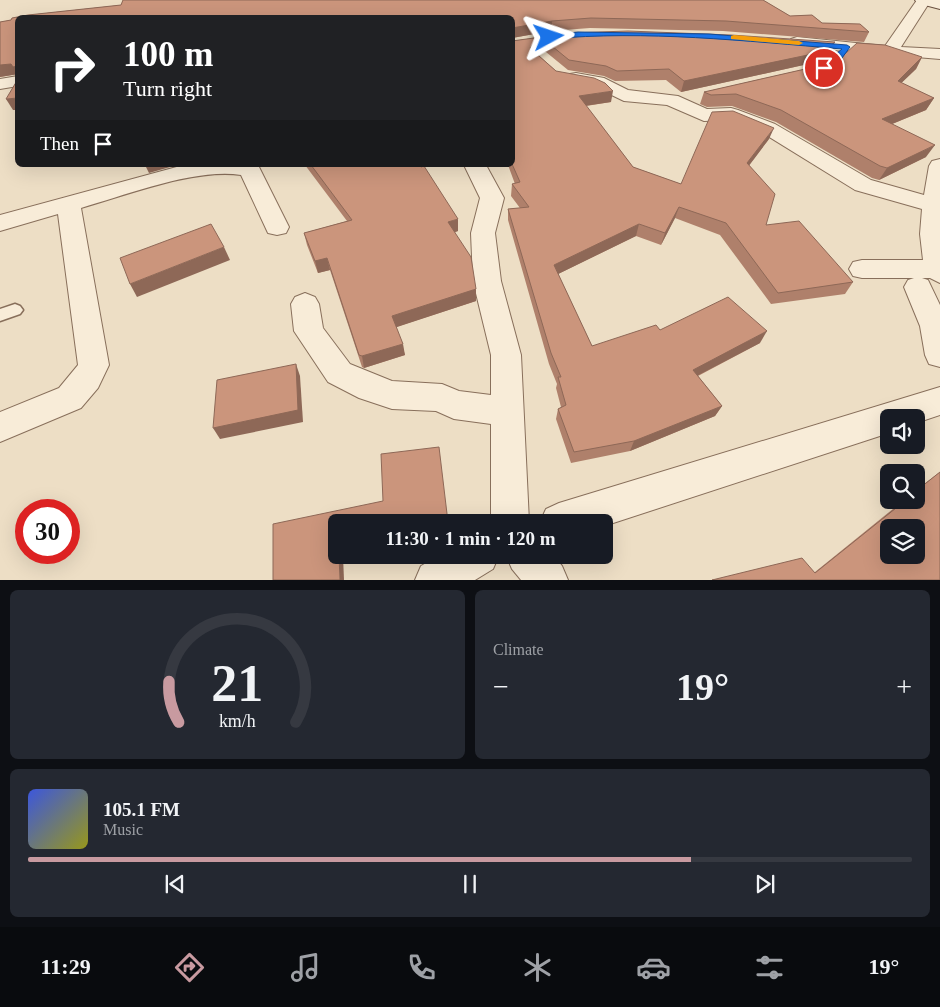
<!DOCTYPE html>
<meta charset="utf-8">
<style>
:root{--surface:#171b24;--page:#242831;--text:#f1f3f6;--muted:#9ea1a6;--line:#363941;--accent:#c89aa0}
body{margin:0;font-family:"Times New Roman",serif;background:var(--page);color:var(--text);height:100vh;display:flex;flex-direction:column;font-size:19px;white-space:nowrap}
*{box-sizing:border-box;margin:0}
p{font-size:16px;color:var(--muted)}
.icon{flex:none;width:28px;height:28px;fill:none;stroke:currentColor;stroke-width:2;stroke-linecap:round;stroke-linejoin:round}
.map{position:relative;height:580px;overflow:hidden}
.sheet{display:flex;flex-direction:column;gap:10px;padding:10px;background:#0d0f14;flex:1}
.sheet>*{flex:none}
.banner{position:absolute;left:15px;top:15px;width:500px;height:152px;border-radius:8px;box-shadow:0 5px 20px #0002;background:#202124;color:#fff;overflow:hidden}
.tools{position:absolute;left:880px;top:409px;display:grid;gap:10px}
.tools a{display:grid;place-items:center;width:45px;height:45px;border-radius:8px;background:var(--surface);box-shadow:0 5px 20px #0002;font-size:25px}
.speed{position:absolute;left:15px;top:499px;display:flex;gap:10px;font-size:25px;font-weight:700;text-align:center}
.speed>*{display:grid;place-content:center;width:65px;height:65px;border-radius:50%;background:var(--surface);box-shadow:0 5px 20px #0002;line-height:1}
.speed .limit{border:8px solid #d22;background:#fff;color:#111}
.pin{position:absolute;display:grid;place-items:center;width:42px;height:42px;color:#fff;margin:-21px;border:2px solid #fff;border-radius:50%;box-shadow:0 1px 5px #0007}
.me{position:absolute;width:55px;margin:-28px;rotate:85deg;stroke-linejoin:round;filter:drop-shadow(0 0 4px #0008)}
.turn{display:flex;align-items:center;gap:18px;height:105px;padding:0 25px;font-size:22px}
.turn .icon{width:65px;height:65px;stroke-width:2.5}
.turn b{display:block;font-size:35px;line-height:42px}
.then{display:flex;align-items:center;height:48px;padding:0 25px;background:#0003;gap:10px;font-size:19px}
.big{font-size:38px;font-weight:600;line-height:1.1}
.sheet .tile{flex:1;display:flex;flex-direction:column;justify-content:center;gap:8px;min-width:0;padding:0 18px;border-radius:8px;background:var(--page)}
.sheet .dial{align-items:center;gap:0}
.dial svg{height:130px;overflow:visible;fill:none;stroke:var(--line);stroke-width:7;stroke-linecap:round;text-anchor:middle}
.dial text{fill:var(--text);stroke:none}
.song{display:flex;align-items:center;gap:15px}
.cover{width:60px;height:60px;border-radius:8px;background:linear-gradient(135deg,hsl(230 70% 55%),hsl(60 70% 35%))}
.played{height:5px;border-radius:2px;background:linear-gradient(90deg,var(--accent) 75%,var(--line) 75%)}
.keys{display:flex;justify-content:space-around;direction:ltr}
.heat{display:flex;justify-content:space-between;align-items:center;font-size:28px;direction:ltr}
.sheet .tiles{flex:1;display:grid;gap:10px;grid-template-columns:1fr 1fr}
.tile:last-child{grid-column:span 2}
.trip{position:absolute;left:328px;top:514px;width:285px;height:50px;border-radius:8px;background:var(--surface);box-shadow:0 5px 20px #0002;font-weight:600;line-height:50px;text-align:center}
.dock{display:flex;height:80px;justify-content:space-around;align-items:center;background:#090b0e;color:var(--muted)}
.dock .icon{width:35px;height:35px}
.dock .current{color:var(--accent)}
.dock b{font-size:22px;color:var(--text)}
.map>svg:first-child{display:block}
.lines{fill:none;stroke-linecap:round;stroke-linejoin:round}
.lane-casing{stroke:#886f5b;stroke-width:3}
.street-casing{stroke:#886f5b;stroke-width:2}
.secondary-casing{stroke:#6a503f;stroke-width:2}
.lane{fill:#f8ecd8;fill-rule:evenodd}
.street{fill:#f8ecd8;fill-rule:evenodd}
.secondary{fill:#f8ecd8;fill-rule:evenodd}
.wall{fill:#af806b}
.shaded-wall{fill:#8e6857}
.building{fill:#cb957c;stroke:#8e6857;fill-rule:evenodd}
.route{fill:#1a73e8;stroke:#114b97}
.slow{fill:#f59e0b}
</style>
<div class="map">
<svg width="940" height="580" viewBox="0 0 940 580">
<rect width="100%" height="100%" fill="#eddec5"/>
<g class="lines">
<defs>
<path id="lane" d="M 15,304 L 20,306 L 23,310 L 20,314 L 0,321 L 0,309 Z"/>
<g id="street">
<path d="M 917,0 L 931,0 L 901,47 L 940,49 L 940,59 L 797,47 L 791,45 L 789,42 L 791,39 L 797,37 L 885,46 Z"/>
<path d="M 576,73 L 604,78 L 628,90 L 678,96 L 707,109 L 731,108 L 738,110 L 775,124 L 871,180 L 924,195 L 929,166 L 932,161 L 940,159 L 940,283 L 930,278 L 922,278 L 928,280 L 940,305 L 940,367 L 929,364 L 925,355 L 920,326 L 904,287 L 908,280 L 914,278 L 862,278 L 853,276 L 849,269 L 853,262 L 862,260 L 923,260 L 920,234 L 922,209 L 855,190 L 761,132 L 729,120 L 704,121 L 667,105 L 624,101 L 593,86 L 570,82 L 567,78 L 570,74 Z"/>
<path d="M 18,76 L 18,86 L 0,89 L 0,79 Z"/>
<path d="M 184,165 L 258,165 L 289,227 L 286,233 L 277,235 L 268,233 L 241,175 C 195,168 127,195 81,208 L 109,365 L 98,388 L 81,408 L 0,442 L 0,412 L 59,388 L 78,365 L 58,214 L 0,231 L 0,215 Z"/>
<path d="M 464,165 L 486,165 L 504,198 L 495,233 L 501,281 L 521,355 L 529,522 L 491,522 L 491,424 L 454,419 L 436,411 L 392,409 L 359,398 L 328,382 L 294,331 L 291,304 L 295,297 L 305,293 L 315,297 L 319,304 L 323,328 L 350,364 L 392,381 L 442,384 L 459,391 L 491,395 L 491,355 L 473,281 L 471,233 L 480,198 Z"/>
<path d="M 940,387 L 940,415 L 916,423 L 916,418 L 889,418 L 889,433 L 604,526 L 604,522 L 540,522 L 546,509 L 559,503 Z"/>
<path d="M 440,555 L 499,555 L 493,569 L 475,580 L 415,580 L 421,566 Z"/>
<path d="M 506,555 L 553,555 L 562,566 L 568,580 L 521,580 L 512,569 Z"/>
</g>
<path id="secondary" d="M 915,0 L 940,0 L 940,9 L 917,3 Z"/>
</defs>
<use href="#lane" class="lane-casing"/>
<use href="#street" class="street-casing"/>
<use href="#secondary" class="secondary-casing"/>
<use href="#lane" class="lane"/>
<use href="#street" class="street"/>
<use href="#secondary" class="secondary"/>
</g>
<g class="wall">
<path d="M 123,0 L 763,0 L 790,16 L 812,15 L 822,23 L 860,24 L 869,32 L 864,42 L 723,31 L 590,28 L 551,31 L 512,38 L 512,18 L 18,18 L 18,74 L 0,77 L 0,22 L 11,20 L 12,18 L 28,15 L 121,5 Z"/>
<path d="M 570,33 L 830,52 L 817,62 L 681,92 L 666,80 L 615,81 L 604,76 L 568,70 L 546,52 L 535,52 L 556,71 L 611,102 L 586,106 L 633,167 L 681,184 L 769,139 L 749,165 L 766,225 L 853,282 L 845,294 L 771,304 L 720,235 L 675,218 L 661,245 L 636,236 L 558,274 L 592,346 L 660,330 L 760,343 L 698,376 L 722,406 L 715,416 L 630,451 L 571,463 L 556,419 L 558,409 L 561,407 L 556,388 L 557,384 L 549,364 L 508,220 L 508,209 L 520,208 L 511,196 L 512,184 L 515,184 L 508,165 L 512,165 L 512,41 Z"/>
<path d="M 922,57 L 916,69 L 901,83 L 934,98 L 926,110 L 892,124 L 926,157 L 879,180 L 872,178 L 776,122 L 732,106 L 707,107 L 700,104 L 704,92 L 836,62 Z"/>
<path d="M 305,165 L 420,165 L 458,231 L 455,232 L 476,301 L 396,327 L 405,355 L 364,368 L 362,367 L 330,270 L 318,273 L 307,245 L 304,233 L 347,221 Z"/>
<path d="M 940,472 L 940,580 L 712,580 L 815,572 L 904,500 L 916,500 L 916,490 Z"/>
</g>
<g class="shaded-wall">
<path d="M 552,21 L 551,31 L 512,38 L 512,28 Z"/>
<path d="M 535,42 L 534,52 L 530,48 Z"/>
<path d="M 835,42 L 830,52 L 817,62 L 681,92 L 684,81 Z"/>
<path d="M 922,57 L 916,69 L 891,93 L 898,81 Z"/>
<path d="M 11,64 L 18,66 L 18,74 L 0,77 L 0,65 Z"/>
<path d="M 613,91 L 611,102 L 577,107 L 579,96 Z"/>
<path d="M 18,98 L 18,110 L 13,110 L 6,99 Z"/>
<path d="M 934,98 L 926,110 L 875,131 L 882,119 Z"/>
<path d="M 774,128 L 769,139 L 742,175 L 747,163 Z"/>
<path d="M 935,145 L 926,157 L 879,180 L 887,168 Z"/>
<path d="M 145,165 L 177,165 L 149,173 Z"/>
<path d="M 679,207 L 675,218 L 661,245 L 665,233 Z"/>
<path d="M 458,219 L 458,231 L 449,234 L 448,222 Z"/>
<path d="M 639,224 L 636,236 L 552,277 L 554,265 Z"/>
<path d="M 224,247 L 230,260 L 137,297 L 130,284 Z"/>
<path d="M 327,258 L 330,270 L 318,273 L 315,261 Z"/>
<path d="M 476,289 L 476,301 L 394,328 L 392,316 Z"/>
<path d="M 767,331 L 760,343 L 687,381 L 693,370 Z"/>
<path d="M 403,344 L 405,355 L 364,368 L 362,356 Z"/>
<path d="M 296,364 L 300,376 L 303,422 L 220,439 L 213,428 Z"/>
<path d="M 722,406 L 715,416 L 630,451 L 634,441 Z"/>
<path d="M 339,555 L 342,555 L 343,556 L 344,580 L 340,580 Z"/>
</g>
<g class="building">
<path d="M 123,0 L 763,0 L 790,16 L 812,15 L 822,23 L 860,24 L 869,32 L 726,21 L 591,18 L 552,21 L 512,28 L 512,18 L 18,18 L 18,66 L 13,67 L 11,64 L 0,65 L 0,22 L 11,20 L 12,18 L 28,15 L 121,5 Z"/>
<path d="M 628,31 L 731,35 L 835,42 L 822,52 L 684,81 L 669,69 L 617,71 L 606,66 L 569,60 L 547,42 L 535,42 L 530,48 L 556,71 L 594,78 L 605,83 L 613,91 L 579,96 L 633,167 L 681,184 L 712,112 L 733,111 L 774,128 L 747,163 L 775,194 L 766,225 L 799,221 L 853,282 L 778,293 L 726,223 L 679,207 L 665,233 L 639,224 L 554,265 L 592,346 L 656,325 L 660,330 L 728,297 L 767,331 L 693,370 L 722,406 L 634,441 L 574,452 L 558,409 L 566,405 L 558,377 L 561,377 L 551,353 L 508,209 L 529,207 L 512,184 L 520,182 L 512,164 L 512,41 L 570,33 Z"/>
<path d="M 857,43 L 885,45 L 922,57 L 898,81 L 934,98 L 882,119 L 935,145 L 887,168 L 880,166 L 781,110 L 736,94 L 711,95 L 704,92 L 836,62 Z"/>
<path d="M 18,79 L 18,98 L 6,99 Z"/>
<path d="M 311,165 L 420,165 L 421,167 L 424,166 L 458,219 L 448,222 L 471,257 L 476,289 L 392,316 L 403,344 L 362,356 L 359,355 L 327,258 L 315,261 L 304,233 L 352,220 Z"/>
<path d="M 211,224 L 224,247 L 130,284 L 120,258 Z"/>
<path d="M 296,364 L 298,410 L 213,428 L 217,380 Z"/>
<path d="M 439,447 L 448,522 L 336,522 L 336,555 L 339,555 L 340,580 L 273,580 L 273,524 L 383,501 L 381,454 Z"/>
<path d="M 940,472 L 940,580 L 712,580 L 802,558 L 815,573 L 906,500 L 916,500 L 916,491 ZM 889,528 L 916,528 L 916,555 L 889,555 Z"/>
</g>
<path class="route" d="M 578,32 L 709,34 L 847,45 L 850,47 L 842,58 L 824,70 L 821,69 L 821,66 L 842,49 C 745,41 646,30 549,39 L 546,37 L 549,35 Z"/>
<path class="slow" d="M 734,35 L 799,41 L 803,43 L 799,45 L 731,39 L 731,36 Z"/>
</svg>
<div class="tools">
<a><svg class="icon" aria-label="sound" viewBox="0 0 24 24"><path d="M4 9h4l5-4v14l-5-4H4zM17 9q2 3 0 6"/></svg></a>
<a><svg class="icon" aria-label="search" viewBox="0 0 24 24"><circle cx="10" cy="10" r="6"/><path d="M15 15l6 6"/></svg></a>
<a><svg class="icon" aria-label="layers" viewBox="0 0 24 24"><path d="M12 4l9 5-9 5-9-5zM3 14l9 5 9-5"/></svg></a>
</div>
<div class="speed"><div class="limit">30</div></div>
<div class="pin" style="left:824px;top:68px;background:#d93025"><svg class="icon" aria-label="arrive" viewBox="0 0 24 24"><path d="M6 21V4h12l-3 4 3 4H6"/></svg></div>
<svg class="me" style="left:549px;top:37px" viewBox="-20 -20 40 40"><path d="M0-17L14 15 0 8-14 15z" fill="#1a73e8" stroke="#fff" stroke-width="4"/></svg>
<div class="trip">11:30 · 1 min · 120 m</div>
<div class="banner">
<div class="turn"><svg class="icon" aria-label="right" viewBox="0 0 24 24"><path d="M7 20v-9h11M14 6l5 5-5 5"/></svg><div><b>100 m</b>Turn right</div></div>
<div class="then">Then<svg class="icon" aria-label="arrive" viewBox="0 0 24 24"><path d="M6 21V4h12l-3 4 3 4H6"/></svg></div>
</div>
</div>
<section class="sheet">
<div class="tiles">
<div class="tile dial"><svg viewBox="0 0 100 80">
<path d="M14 69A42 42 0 1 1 86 69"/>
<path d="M14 69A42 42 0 0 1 8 44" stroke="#c89aa0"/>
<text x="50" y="56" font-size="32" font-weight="700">21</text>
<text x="50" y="72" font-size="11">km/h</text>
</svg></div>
<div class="tile"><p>Climate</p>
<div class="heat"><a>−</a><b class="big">19°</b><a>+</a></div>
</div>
<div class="tile">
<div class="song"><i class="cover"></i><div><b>105.1 FM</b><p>Music</p></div></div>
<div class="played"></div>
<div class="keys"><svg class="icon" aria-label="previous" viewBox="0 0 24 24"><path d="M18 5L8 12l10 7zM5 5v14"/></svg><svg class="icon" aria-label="pause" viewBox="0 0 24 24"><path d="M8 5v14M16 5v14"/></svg><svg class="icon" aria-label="next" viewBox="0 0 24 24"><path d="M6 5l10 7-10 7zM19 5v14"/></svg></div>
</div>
</div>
</section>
<nav class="dock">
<b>11:29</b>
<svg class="icon current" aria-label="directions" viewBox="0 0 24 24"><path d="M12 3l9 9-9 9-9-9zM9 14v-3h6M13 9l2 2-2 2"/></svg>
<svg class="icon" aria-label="music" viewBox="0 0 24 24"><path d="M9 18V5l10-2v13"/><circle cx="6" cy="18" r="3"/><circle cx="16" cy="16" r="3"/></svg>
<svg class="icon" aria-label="phone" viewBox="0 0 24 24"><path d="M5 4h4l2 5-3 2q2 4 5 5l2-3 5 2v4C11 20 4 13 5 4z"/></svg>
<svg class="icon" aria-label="climate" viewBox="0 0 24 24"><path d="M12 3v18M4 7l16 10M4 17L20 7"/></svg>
<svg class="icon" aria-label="car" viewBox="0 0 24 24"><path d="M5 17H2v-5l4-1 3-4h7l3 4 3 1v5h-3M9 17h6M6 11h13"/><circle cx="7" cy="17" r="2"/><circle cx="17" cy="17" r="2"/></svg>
<svg class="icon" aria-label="filters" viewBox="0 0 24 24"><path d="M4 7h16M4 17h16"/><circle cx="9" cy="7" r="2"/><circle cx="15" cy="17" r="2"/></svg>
<b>19°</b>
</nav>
